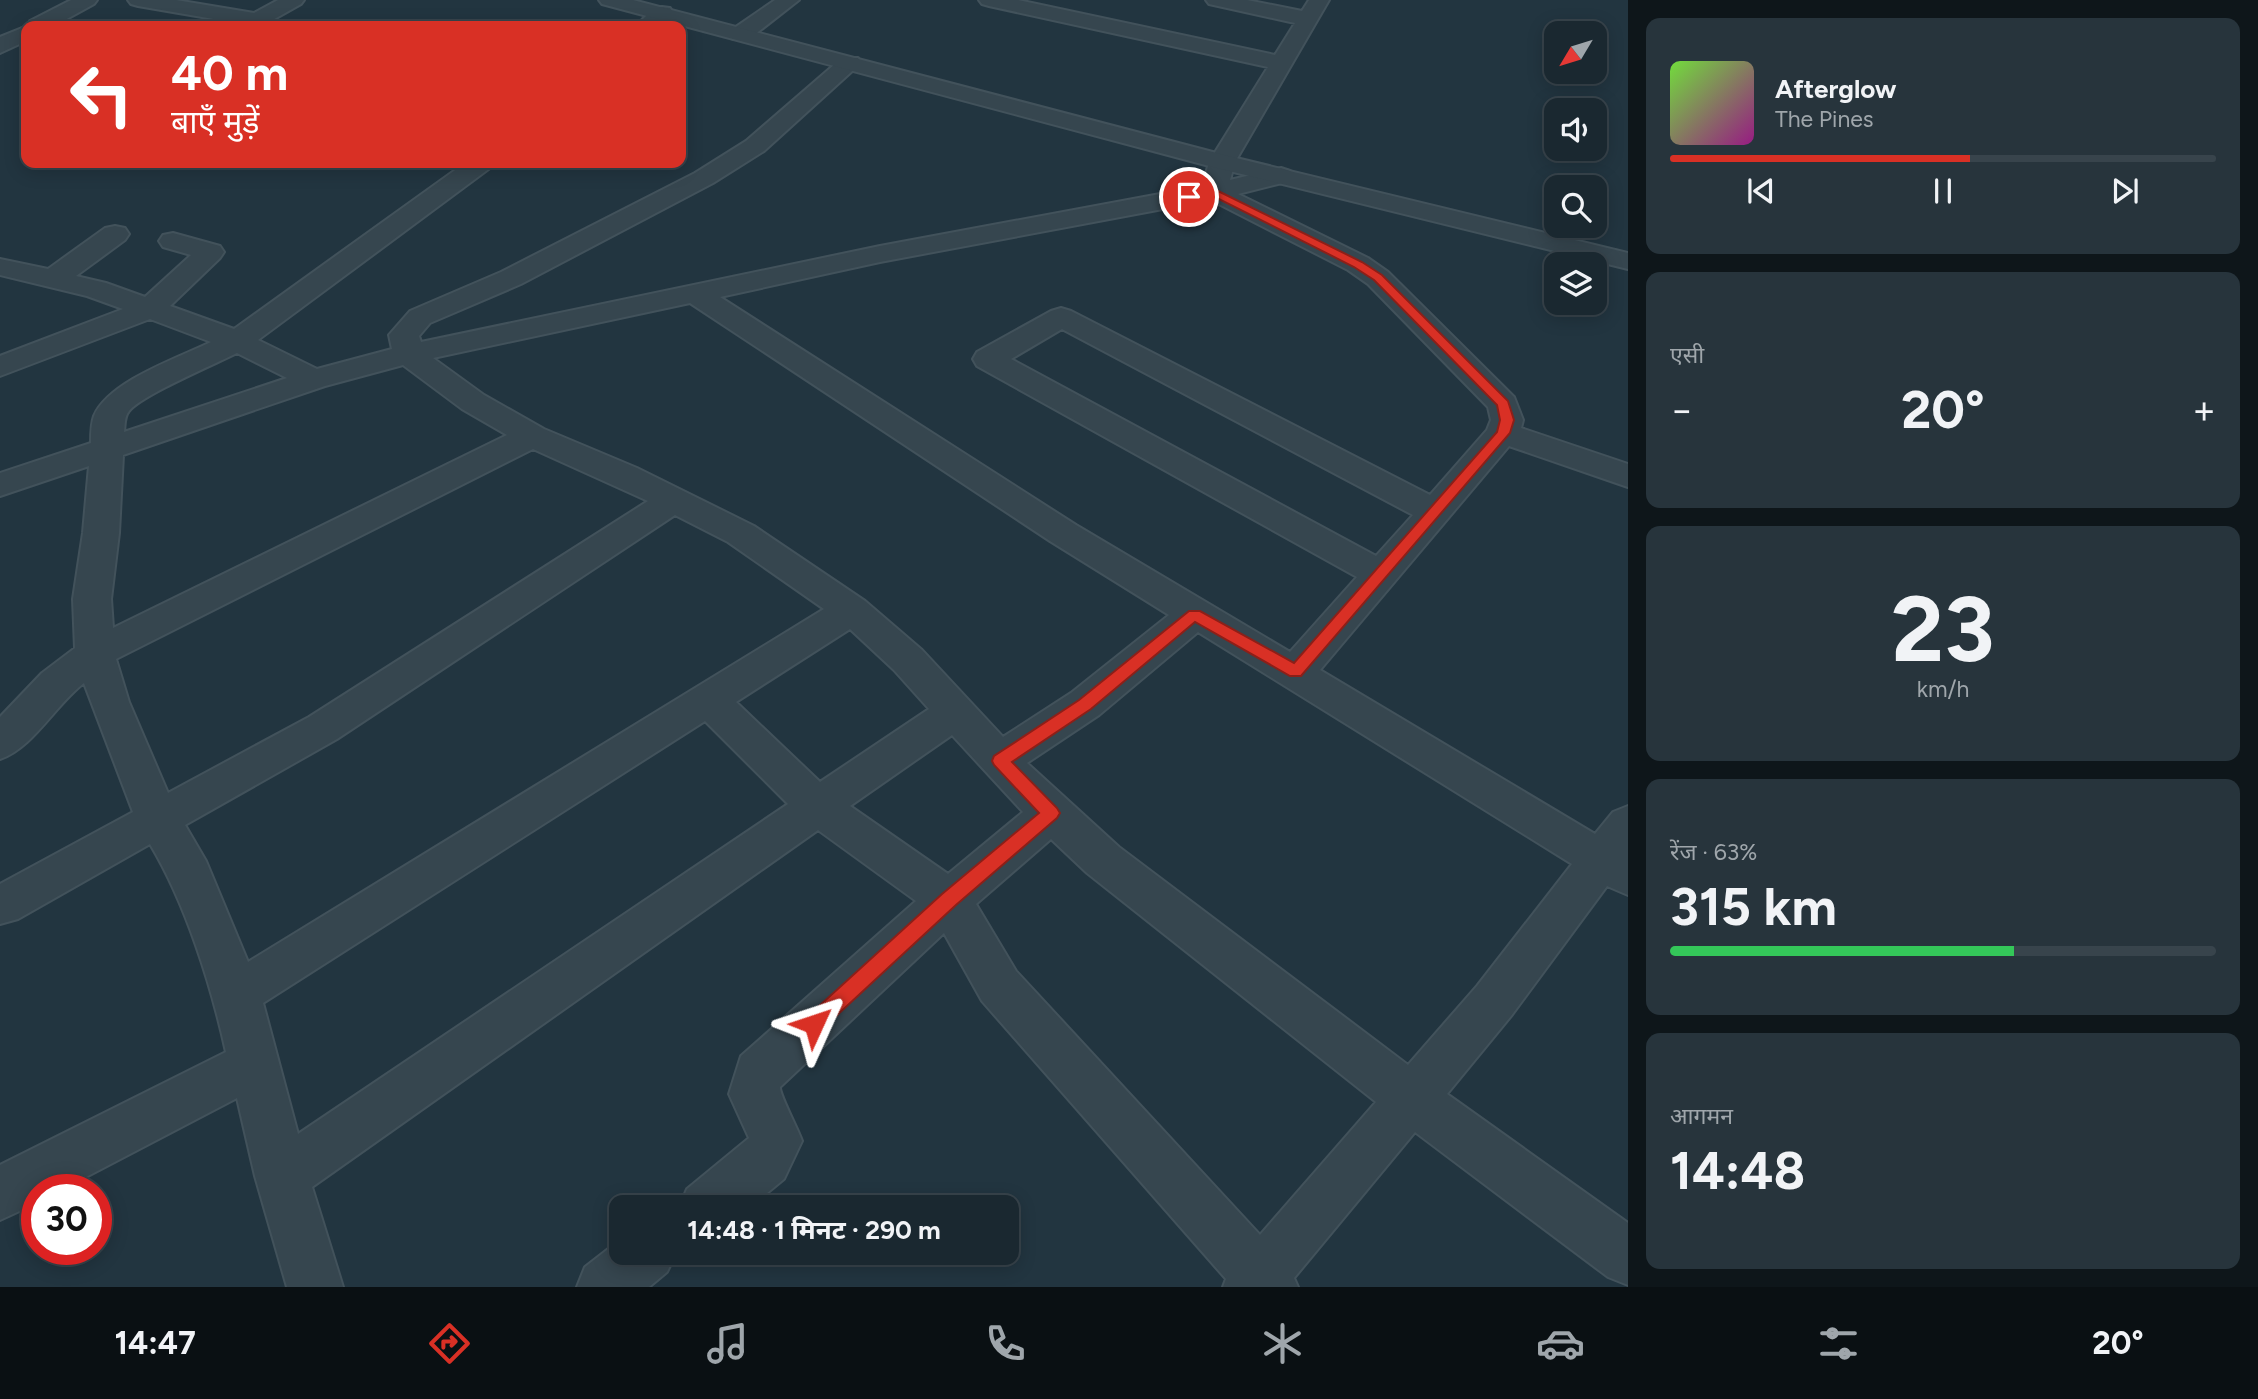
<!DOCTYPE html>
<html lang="hi">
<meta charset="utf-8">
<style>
:root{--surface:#1a2830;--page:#27343c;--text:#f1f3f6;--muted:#9fa6ab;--line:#38444c;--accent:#d93025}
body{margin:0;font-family:Figtree,"Noto Sans Devanagari",sans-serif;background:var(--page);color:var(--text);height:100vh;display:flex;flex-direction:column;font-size:26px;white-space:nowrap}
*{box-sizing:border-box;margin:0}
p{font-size:23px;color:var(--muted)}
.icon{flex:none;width:38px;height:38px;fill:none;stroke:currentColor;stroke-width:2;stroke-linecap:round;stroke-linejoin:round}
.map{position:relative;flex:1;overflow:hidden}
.panel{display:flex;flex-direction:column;gap:18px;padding:18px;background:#0e161a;width:630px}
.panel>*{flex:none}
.top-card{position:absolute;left:21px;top:21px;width:665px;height:147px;border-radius:14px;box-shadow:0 4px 18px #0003,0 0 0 2px var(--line);background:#d93025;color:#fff;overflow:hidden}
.needle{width:46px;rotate:232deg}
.fabs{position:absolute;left:1544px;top:21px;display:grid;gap:14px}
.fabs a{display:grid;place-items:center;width:63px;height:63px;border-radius:14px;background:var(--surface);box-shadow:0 4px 18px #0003,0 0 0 2px var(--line);font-size:35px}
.speed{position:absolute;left:21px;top:1174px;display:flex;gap:14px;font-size:35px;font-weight:700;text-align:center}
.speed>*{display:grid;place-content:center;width:91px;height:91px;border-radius:50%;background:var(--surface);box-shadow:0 4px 18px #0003,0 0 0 2px var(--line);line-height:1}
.speed .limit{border:10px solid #d22;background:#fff;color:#111}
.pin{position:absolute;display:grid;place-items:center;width:60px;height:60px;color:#fff;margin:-30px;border:4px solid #fff;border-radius:50%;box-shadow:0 2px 7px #0007}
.me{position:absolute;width:77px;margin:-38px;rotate:48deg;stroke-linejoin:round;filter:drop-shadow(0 0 5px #0008)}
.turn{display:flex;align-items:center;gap:24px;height:147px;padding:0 35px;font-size:32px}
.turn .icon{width:91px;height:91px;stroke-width:2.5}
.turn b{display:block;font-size:49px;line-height:60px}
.big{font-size:52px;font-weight:700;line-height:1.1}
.panel .tile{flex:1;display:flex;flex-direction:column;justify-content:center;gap:10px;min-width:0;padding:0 24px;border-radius:14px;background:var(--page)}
.panel .dial{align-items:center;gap:0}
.dial b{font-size:91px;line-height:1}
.song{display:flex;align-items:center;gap:21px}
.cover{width:84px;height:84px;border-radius:10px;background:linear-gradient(135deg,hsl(100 70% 55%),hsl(310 70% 35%))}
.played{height:7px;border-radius:4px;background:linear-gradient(90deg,var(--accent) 55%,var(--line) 55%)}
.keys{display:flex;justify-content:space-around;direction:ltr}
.heat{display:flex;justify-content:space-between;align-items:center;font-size:38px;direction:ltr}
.charge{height:10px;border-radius:5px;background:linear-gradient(90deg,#34c759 63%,var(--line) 0)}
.trip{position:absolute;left:609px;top:1195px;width:410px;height:70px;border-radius:14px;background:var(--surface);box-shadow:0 4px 18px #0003,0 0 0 2px var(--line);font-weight:700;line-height:70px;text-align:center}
.menu{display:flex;height:112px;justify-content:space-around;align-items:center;background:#0a1013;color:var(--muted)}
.menu .icon{width:49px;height:49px}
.menu .selected{color:var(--accent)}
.menu b{font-size:32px;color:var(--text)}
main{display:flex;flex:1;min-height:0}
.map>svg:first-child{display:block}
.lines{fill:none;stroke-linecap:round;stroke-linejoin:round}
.minor-casing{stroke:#42525b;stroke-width:4}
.tertiary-casing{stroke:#42525b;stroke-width:4}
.minor{fill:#36464f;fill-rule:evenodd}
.tertiary{fill:#36464f;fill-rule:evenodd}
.route{fill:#d93025;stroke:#8d1f18;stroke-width:2}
</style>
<main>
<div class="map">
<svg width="1628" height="1287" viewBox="0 0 1628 1287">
<rect width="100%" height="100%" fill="#223540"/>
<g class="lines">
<defs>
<g id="minor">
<path d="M 71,0 L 97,0 L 94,4 L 54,26 L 26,26 L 26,41 L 0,53 L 0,37 L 27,26 L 30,21 Z"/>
<path d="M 128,0 L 176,0 L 254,13 L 278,0 L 304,0 L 301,4 L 262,26 L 235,26 L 237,23 L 138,6 L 131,4 Z"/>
<path d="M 775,0 L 799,0 L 749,39 L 733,39 L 730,34 L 733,29 Z"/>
<path d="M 979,0 L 1018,0 L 1275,55 L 1295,23 L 1209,4 L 1206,0 L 1247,0 L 1302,11 L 1309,0 L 1329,0 L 1235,162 L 1230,180 L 1281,168 L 1290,171 L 1294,176 L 1290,181 L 1238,194 L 1368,258 L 1388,272 L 1514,397 L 1523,420 L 1521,428 L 1628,464 L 1628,487 L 1509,446 L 1320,670 L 1595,834 L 1613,812 L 1628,806 L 1628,895 L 1607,886 L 1511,1016 L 1447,1094 L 1628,1223 L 1628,1285 L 1608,1277 L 1415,1132 L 1294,1278 L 1298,1287 L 1223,1287 L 1226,1279 L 982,1001 L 944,933 L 780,1087 C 779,1094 798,1129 802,1141 L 784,1179 L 749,1208 L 679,1208 L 687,1189 L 749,1138 L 729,1094 L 741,1056 L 916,901 L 818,830 L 312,1187 L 343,1287 L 287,1287 L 255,1176 L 237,1098 L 61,1190 L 37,1190 L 37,1203 L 0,1220 L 0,1165 L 226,1052 C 211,984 186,904 150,844 L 18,919 L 0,924 L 0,884 L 133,812 L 84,683 C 56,704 32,749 0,759 L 0,717 L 42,673 L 75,648 L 73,599 L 83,533 L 89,466 L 0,496 L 0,473 L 91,443 C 91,435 91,424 94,416 C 109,381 178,358 211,342 L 150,319 L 0,376 L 0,356 L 123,309 L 87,296 L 0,275 L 0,259 L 48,269 L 105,228 L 115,226 L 125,228 L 129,234 L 125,240 L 76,276 L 106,283 L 145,297 L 191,255 L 163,247 L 159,241 L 163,235 L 173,233 L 220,246 L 224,252 L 220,258 L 170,306 L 234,329 L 465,163 L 494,163 L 490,168 L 258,340 L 317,369 L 392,349 L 389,335 L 410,311 L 501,272 L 695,173 L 746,141 L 842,58 L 858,58 L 861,63 L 764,151 L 713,183 L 521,284 L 430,323 L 419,336 L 421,342 L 880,246 L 1203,186 L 1209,162 L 1268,67 L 989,6 L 982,4 ZM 1211,200 L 1348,270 L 1368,284 L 1488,407 L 1491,420 L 1487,430 L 1430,495 L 1071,311 L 1061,308 L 1051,311 L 977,352 L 973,359 L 977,366 L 1357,577 L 1290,652 L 1076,525 L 720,297 L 880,262 ZM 690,303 L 1050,541 L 1169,615 L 1071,693 L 1003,737 L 922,650 L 865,601 L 754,526 L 637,468 L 544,429 L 484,395 L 433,358 ZM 1062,329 L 1413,515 L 1376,556 L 1011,359 ZM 237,353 L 287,378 L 124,432 C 125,424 124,417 129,411 C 142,395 215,364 237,353 ZM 403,365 L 462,409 L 507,435 L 113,628 L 111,599 L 119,533 L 123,455 L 325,386 ZM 533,449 L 648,501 L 309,717 L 168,793 L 129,702 L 116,659 ZM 675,515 L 728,542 L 824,609 L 248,962 L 206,861 L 185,825 L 337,739 ZM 850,629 L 894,670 L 929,709 L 820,782 L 736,702 ZM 1198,632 L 1572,864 L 1477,986 L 1408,1065 L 1119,847 L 1027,763 L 1099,715 ZM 705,721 L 788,804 L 298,1134 L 263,1003 ZM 952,735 L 1023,812 L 948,874 L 850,806 ZM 1051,839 L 1087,873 L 1376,1102 L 1260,1235 L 1016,971 L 976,904 Z"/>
<path d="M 662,7 L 670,8 L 673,13 L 660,26 L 636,26 L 654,8 Z"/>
<path d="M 621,1239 L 621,1253 L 676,1253 L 667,1272 L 649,1287 L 577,1287 L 585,1267 Z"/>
</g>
<path id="tertiary" d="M 599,0 L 633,0 L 1228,156 L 1628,253 L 1628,269 L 1213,167 L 602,4 Z"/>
</defs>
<use href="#minor" class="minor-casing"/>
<use href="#tertiary" class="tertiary-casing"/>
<use href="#minor" class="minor"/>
<use href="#tertiary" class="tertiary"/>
</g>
<path class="route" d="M 1214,189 L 1362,262 L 1382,275 L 1508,401 L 1514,420 L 1510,433 L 1301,676 L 1290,676 L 1195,622 L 1091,709 L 1012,762 L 1057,808 L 1060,813 L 1057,818 L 956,905 L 821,1030 L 814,1033 L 807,1030 L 804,1024 L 807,1017 L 942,894 L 1039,813 L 994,765 L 992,761 L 994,756 L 1079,700 L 1189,611 L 1200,611 L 1294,663 L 1497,432 L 1500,420 L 1497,405 L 1374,280 L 1354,267 L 1213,196 L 1189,200 L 1183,197 Z"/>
</svg>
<div class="fabs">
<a><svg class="needle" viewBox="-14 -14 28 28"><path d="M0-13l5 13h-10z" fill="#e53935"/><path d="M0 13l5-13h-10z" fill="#9fa6ab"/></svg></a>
<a><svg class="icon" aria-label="sound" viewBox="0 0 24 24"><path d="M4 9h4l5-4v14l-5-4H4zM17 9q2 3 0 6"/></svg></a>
<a><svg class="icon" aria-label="search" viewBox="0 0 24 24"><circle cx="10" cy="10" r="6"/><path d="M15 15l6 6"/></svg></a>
<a><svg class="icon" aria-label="layers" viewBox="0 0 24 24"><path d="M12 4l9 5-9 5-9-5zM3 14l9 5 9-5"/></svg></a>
</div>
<div class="speed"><div class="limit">30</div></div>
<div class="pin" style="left:1189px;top:197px;background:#d93025"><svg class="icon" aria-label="arrive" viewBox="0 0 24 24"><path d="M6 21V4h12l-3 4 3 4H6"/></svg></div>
<svg class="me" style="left:814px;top:1024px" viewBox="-20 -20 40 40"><path d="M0-17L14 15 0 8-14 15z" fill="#d93025" stroke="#fff" stroke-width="4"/></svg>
<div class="trip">14:48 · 1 मिनट · 290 m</div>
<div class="top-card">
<div class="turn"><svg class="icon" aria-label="left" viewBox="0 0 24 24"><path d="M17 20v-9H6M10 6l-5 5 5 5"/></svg><div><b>40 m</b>बाएँ मुड़ें</div></div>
</div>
</div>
<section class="panel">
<div class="tile">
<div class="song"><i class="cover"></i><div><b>Afterglow</b><p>The Pines</p></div></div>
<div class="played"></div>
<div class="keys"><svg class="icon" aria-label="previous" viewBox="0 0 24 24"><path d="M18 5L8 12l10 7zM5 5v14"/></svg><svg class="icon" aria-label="pause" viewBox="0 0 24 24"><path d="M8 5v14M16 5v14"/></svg><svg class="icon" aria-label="next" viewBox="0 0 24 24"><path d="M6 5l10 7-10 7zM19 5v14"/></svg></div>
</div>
<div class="tile"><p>एसी</p>
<div class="heat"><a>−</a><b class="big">20°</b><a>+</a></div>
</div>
<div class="tile dial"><b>23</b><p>km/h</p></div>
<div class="tile"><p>रेंज · 63%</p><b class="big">315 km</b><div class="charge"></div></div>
<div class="tile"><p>आगमन</p><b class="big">14:48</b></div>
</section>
</main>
<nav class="menu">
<b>14:47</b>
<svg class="icon selected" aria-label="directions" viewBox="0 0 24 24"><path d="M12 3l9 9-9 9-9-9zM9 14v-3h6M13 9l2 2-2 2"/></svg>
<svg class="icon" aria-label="music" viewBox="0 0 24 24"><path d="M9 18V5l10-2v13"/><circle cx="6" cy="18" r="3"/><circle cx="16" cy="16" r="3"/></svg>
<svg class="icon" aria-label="phone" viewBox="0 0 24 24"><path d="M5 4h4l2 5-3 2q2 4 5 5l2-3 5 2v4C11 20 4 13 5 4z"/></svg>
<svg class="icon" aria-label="climate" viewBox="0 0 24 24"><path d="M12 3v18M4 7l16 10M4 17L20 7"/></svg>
<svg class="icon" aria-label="car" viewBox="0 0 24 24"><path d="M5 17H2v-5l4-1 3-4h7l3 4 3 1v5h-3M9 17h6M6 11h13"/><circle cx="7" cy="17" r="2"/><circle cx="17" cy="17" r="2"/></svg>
<svg class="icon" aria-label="filters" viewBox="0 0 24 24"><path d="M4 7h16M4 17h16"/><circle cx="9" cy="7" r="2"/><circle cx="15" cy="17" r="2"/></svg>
<b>20°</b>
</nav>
